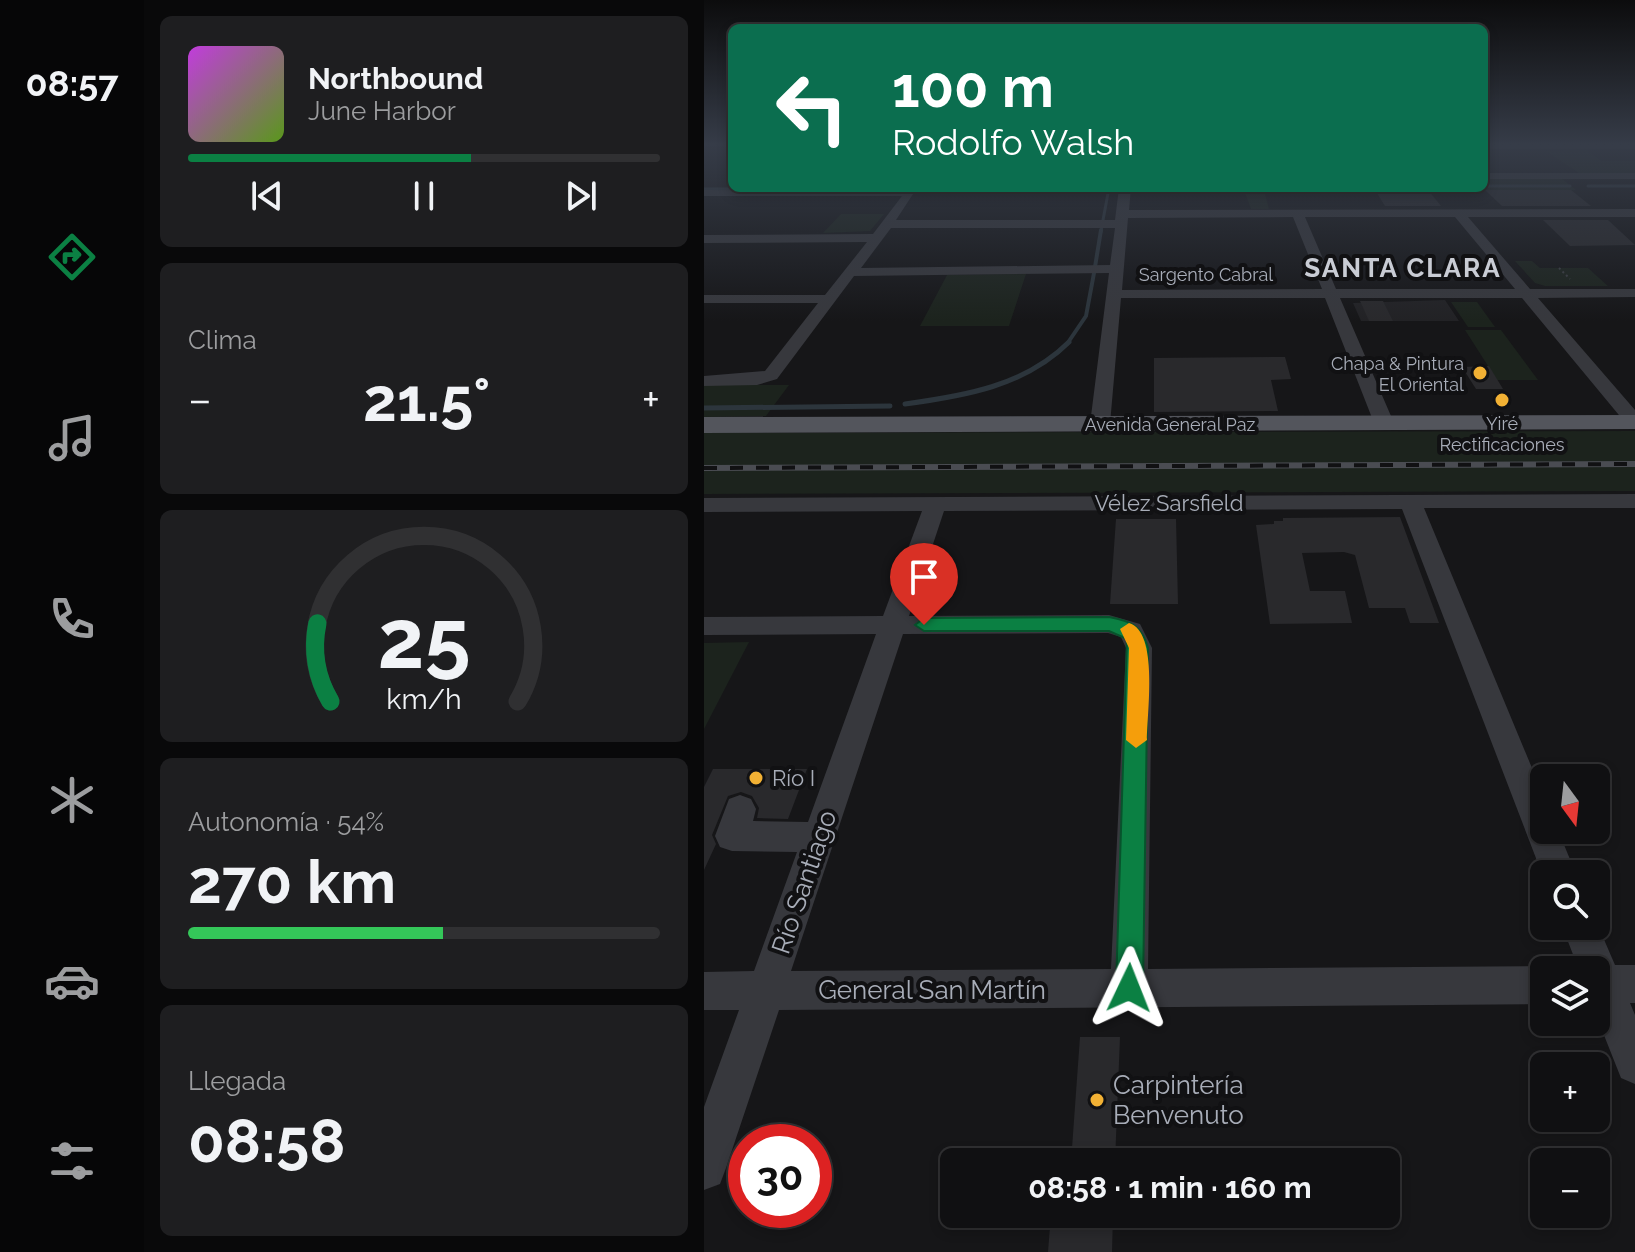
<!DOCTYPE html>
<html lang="es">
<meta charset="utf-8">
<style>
:root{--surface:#101012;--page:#1e1e20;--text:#f1f3f6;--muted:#9c9d9f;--line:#303032;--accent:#0b8043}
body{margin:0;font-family:Raleway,sans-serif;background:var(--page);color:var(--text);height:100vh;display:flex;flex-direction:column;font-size:30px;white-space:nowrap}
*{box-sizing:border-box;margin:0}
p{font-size:26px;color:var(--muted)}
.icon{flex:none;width:44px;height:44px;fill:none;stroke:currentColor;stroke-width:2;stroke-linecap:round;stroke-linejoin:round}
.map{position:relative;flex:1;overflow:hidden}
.details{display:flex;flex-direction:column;gap:16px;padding:16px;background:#09090a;width:560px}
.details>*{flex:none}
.banner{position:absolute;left:24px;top:24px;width:760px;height:168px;border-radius:12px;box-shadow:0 4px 12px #0003,0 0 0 2px var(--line);background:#0b6e4f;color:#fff;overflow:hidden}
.needle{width:52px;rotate:165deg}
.tools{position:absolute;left:826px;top:764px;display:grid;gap:16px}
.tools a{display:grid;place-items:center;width:80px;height:80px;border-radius:12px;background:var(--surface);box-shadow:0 4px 12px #0003,0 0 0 2px var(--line);font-size:40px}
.speed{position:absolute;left:24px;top:1124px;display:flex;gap:16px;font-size:40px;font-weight:700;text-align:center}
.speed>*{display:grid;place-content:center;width:104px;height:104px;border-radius:50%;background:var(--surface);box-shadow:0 4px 12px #0003,0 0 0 2px var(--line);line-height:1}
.speed .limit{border:12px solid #d22;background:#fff;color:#111}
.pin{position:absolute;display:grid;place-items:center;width:68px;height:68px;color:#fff;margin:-82px -34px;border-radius:50% 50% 50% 0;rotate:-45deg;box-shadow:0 0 8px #0007}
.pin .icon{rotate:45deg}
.me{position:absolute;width:88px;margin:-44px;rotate:2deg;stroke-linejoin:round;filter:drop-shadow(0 0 6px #0008)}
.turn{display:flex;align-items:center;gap:28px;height:168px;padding:0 32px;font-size:36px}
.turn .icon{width:104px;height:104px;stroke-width:2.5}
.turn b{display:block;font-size:56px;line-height:68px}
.big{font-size:60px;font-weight:700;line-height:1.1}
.details .tile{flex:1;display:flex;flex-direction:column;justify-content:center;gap:12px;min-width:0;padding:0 28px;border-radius:12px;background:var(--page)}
.details .dial{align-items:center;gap:0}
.dial svg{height:208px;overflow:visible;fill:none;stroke:var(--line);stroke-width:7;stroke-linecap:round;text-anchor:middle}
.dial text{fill:var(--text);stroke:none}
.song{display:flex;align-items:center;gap:24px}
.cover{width:96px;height:96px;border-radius:12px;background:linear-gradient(135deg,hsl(290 70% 55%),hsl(90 70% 35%))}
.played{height:8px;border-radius:4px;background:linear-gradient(90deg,var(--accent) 60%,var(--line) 60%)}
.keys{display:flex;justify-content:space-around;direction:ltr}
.heat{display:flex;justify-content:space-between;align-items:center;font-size:44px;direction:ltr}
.charge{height:12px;border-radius:6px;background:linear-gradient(90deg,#34c759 54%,var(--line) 0)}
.trip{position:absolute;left:236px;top:1148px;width:460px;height:80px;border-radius:12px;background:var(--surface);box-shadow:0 4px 12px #0003,0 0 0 2px var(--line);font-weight:700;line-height:80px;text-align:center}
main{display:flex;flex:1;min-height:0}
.tab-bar{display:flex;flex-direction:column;width:144px;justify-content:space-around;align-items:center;background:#060607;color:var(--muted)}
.tab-bar .icon{width:56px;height:56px}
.tab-bar .active{color:var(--accent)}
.tab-bar b{font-size:36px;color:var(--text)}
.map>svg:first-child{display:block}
.built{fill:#222225}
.green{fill:#1c231d}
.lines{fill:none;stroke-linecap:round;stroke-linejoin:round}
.stream-far2{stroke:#2c353c;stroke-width:3}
.stream-far1{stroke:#2c353c;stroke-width:4}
.stream{stroke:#2c353c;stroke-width:5}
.building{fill:#29292c}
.path{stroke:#3d3f44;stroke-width:2;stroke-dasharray:2 3;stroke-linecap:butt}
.minor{fill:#37383d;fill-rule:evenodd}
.major{fill:#53555c;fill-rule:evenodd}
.rail-casing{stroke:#4a4c52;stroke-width:6}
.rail{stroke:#111113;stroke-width:4;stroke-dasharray:13;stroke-linecap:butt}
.route{fill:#0b8043;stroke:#07532c;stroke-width:2}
.slow{fill:#f59e0b}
.poi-dot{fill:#f2b134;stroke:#111113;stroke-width:3}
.labels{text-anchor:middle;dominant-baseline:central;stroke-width:8;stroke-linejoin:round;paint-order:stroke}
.far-street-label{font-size:18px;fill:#a8adb8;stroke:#111113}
.far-poi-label{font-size:18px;fill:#a8adb8;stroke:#111113;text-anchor:end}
.street-label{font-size:22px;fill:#a8adb8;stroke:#111113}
.poi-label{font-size:22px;fill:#a8adb8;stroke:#111113;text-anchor:start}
.far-district-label{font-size:26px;font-weight:bold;letter-spacing:2px;fill:#c9ccd4;stroke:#111113}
.near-street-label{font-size:26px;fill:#a8adb8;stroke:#111113}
.near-poi-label{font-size:26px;fill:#a8adb8;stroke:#111113;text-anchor:start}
</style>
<main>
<nav class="tab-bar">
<b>08:57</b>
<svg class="icon active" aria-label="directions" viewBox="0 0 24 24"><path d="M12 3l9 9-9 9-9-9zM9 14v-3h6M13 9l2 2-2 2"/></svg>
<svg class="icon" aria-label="music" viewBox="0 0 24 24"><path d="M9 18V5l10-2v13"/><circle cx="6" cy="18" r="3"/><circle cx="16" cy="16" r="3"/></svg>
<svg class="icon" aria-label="phone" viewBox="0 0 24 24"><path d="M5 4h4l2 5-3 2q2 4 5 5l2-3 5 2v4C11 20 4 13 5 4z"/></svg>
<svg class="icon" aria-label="climate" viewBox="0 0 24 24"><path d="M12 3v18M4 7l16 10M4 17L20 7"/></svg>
<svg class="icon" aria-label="car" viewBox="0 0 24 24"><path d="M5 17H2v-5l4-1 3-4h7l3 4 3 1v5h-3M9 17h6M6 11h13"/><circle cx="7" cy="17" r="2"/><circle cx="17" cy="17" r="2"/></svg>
<svg class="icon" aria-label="filters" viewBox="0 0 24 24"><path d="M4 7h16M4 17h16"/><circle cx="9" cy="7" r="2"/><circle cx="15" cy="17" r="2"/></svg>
</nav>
<section class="details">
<div class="tile">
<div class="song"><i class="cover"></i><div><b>Northbound</b><p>June Harbor</p></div></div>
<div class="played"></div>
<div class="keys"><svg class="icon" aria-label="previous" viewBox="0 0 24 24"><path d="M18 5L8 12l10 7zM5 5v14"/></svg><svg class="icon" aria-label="pause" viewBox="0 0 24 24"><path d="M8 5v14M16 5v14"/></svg><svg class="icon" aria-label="next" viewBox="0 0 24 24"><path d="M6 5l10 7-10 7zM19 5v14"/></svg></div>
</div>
<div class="tile"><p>Clima</p>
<div class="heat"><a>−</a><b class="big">21.5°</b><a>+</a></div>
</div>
<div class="tile dial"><svg viewBox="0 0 100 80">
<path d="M14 69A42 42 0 1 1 86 69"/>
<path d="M14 69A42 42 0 0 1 9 39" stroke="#0b8043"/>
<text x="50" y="56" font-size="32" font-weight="700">25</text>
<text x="50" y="72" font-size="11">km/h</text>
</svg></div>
<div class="tile"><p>Autonomía · 54%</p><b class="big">270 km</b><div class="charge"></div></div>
<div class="tile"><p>Llegada</p><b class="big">08:58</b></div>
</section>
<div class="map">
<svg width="931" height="1252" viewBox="0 0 931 1252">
<rect width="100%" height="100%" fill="#161618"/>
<path class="built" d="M 741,300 L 755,321 L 657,321 L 649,303 Z"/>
<g class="green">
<path d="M 882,150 L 898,161 L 931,161 L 931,173 L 875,173 L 842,151 Z"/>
<path d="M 780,178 L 857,178 L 872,190 L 560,190 L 565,209 L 547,209 L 540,190 L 426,188 L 780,188 Z"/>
<path d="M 137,214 L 180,214 L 166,231 L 119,233 Z"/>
<path d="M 811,261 L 828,261 L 836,268 L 884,268 L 904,286 L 841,286 L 831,283 Z"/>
<path d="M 322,274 L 305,326 L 216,326 L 243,275 Z"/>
<path d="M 747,302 L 773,302 L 791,327 L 764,327 Z"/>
<path d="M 761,330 L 797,330 L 834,380 L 793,380 Z"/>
<path d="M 0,385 L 85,385 L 62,416 L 0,417 Z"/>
<path d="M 931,431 L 931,491 L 0,494 L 0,433 Z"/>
<path d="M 45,642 L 0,729 L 0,643 Z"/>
</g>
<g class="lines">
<g class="stream-far2">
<path d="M 780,186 L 866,186"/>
<path d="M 884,186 L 931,186"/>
<path d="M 0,189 L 230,188"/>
<path d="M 399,220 L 405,188"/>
<path d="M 397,232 L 398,225"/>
</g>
<g class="stream-far1">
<path d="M 391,267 L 397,230"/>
<path d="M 363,344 L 382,316 L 390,273"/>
</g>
<g class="stream">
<path d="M 201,404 C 260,396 321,386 365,342"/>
<path d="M 0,408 L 186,406"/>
</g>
</g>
<g class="building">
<path d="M 671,190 L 724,190 L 737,206 L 681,206 Z"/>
<path d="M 781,190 L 867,190 L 887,206 L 798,206 Z"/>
<path d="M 839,220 L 904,220 L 931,245 L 866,246 Z"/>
<path d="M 656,301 L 679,301 L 689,321 L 665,321 Z"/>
<path d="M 581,357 L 587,379 L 567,380 L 574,411 L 450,412 L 450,358 Z"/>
<path d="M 785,366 L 799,389 L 772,389 L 758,367 Z"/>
<path d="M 696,517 L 735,623 L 706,623 L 701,608 L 665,608 L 651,555 L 640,552 L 598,553 L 606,591 L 641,591 L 648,623 L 566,624 L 552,525 L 570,524 L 570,521 L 579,521 L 579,518 Z"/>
<path d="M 412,519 L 472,519 L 474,604 L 406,604 Z"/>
<path d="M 9,769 L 103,769 L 84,819 L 53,818 L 55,808 L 48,796 L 37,792 L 24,796 L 8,835 L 12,844 L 0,870 L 0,787 Z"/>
<path d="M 376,1037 L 416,1037 L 411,1162 L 367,1162 Z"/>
<path d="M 347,1214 L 409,1214 L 408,1252 L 344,1252 Z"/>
</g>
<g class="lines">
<path class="path" d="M 855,268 L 866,279"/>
<g class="minor">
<rect x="780" y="145" width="151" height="4"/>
<rect x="780" y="173" width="151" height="6"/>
<path d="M 415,188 L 427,188 L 425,210 L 931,209 L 931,217 L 764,217 L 826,289 L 931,289 L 931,297 L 834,298 L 931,410 L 931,428 L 924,426 L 818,298 L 636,298 L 690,423 L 680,429 L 670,423 L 621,298 L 417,298 L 406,424 L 403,428 L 389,428 L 386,424 L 405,273 L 150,276 L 73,379 L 53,385 L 0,386 L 0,376 L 61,371 L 114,303 L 0,303 L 0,295 L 121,295 L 163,242 L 0,243 L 0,235 L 169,234 L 198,196 L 0,196 L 0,190 L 211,191 L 192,220 L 411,220 ZM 589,217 L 618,289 L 418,290 L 424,218 ZM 601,217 L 751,217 L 811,289 L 632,289 ZM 187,228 L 411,228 L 406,265 L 157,268 Z"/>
<path d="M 931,494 L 931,508 L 720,508 L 840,797 L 840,830 L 854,830 L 872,874 L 840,874 L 840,879 L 698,509 L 240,511 L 205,616 L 405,615 L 436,624 L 448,648 L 444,969 L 840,966 L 850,970 L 840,970 L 840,1004 L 75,1010 L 22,1168 L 16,1184 L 0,1190 L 0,1107 L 35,1010 L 0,1010 L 0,972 L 50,971 L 93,852 L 28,851 L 16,847 L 11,836 L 25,799 L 36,795 L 47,799 L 52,809 L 49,821 L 104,822 L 172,634 L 0,635 L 0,617 L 179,616 L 218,511 L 0,512 L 0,498 ZM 404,633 L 417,637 L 422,648 L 407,969 L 87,971 L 199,634 Z"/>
<path d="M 892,921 L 911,965 L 931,965 L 931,1003 L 926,1003 L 931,1015 L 931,1084 L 917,1078 L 892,1015 L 892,970 L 875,970 L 858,926 L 892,926 Z"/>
</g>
<path class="major" d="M 931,415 L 931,429 L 0,433 L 0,417 Z"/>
<defs>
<path id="rail" d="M 0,468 L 931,464"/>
</defs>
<use href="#rail" class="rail-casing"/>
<use href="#rail" class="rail"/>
</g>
<linearGradient id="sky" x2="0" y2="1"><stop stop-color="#0c0c0d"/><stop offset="0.45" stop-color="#363c48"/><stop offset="1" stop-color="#363c48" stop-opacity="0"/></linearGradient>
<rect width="931" height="321" fill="url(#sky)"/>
<path class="route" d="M 405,617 C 427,621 438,626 444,648 L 439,988 L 435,998 L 425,1002 L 416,998 L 412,988 L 423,639 L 405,631 L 220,631 L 211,625 L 220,618 Z"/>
<path class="slow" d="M 425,623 C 455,632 443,713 443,740 L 432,748 L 422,740 L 425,648 L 416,629 Z"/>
<g class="poi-dot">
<circle cx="776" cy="373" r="8"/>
<circle cx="798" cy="400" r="8"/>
<circle cx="52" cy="778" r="8"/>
<circle cx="393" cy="1100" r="8"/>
</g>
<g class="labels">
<g class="far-street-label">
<text x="502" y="274">Sargento Cabral</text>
<text x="466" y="424">Avenida General Paz</text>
</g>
<g class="far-poi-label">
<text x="760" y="363">Chapa &amp; Pintura<tspan x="760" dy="21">El Oriental</tspan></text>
<text x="798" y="423" text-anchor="middle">Yiré<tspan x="798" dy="21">Rectificaciones</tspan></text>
</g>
<g class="street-label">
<text x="465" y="503">Vélez Sarsfield</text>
</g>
<g class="poi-label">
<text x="68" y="778">Río I</text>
</g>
<g class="far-district-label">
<text x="699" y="268">SANTA CLARA</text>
</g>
<g class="near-street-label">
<text transform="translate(100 882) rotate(-71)">Río Santiago</text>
<text x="228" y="990">General San Martín</text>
</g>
<g class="near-poi-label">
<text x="409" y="1085">Carpintería<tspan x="409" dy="30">Benvenuto</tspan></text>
</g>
</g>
</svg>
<div class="tools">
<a><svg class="needle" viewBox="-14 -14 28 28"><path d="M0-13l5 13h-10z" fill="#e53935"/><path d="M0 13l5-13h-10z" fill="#9c9d9f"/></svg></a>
<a><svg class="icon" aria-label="search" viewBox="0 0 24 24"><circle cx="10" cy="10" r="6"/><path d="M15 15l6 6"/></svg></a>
<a><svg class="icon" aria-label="layers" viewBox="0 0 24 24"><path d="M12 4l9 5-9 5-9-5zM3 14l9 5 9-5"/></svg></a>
<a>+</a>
<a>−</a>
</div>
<div class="speed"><div class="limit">30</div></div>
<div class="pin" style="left:220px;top:625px;background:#d93025"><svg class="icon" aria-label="arrive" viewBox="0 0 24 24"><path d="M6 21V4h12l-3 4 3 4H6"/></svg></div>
<svg class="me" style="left:425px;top:988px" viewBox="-20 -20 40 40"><path d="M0-17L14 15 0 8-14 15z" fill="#0b8043" stroke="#fff" stroke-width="4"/></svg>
<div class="trip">08:58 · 1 min · 160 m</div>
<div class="banner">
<div class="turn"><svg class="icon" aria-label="left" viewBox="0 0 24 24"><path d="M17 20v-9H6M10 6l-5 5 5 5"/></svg><div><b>100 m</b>Rodolfo Walsh</div></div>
</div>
</div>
</main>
